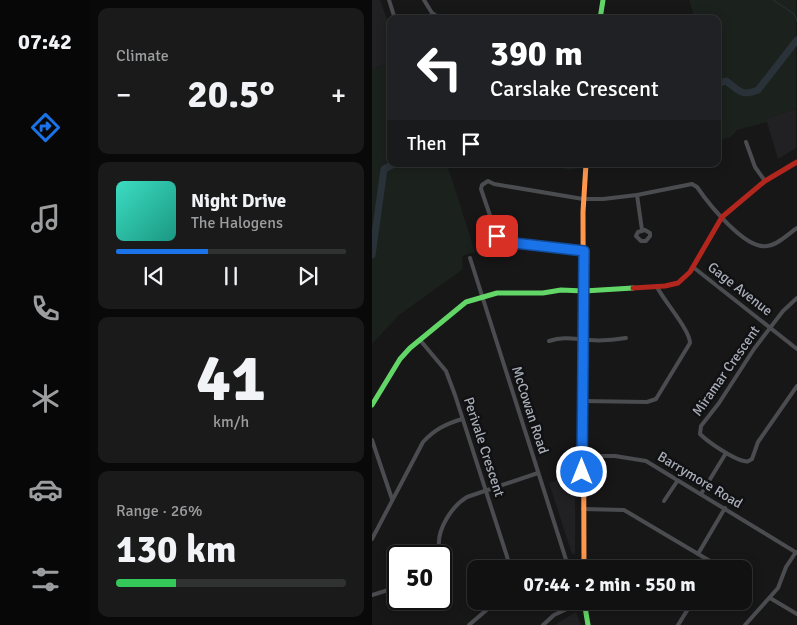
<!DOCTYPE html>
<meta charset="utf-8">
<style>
:root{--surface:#111;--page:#1a1a1a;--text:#f1f3f6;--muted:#9c9d9f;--line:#303131;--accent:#1a73e8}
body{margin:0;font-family:Signika,sans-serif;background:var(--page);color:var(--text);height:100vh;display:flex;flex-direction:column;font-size:19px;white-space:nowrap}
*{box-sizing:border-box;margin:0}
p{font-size:16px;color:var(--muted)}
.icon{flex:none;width:28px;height:28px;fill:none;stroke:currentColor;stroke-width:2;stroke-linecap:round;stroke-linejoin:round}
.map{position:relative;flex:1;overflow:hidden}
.drawer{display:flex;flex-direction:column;gap:8px;padding:8px;background:#090909;width:282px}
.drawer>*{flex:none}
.top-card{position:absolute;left:15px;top:15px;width:334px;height:152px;border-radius:10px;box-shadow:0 2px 12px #0003,0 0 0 1px var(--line);background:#202124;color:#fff;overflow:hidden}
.speed{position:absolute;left:15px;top:545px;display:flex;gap:10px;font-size:25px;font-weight:700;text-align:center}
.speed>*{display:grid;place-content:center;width:65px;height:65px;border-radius:50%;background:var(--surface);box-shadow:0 2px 12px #0003,0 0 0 1px var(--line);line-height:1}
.speed .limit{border:2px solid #111;border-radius:8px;background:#fff;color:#111}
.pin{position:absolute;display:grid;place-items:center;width:42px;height:42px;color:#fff;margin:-21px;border-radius:10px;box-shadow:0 2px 8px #0006}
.me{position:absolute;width:55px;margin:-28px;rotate:0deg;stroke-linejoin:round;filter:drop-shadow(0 0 4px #0008)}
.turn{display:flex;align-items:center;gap:18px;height:105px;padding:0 20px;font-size:22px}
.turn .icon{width:65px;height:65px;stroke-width:2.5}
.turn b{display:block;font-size:35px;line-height:42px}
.then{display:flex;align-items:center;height:48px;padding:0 20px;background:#0003;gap:10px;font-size:19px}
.big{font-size:38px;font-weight:800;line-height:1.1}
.drawer .tile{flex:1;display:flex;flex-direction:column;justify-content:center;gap:8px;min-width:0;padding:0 18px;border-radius:10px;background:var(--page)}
.drawer .dial{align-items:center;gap:0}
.dial b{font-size:65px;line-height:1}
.song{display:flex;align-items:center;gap:15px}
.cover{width:60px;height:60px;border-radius:8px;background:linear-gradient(135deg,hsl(170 70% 55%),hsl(170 70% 35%))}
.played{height:5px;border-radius:2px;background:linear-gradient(90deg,var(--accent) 40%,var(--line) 40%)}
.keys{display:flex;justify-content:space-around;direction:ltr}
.heat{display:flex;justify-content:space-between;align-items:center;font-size:28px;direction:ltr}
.charge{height:8px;border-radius:4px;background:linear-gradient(90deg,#34c759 26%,var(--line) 0)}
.trip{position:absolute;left:95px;top:560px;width:285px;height:50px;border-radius:10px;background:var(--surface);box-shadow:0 2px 12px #0003,0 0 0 1px var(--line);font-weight:800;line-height:50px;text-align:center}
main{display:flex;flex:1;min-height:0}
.tab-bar{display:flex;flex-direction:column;width:90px;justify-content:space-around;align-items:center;background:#070707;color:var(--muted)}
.tab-bar .icon{width:35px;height:35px}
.tab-bar .selected{color:var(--accent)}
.tab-bar b{font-size:22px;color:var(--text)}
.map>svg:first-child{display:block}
.built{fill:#212124}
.green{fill:#1b211c}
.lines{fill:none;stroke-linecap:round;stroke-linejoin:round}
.stream{stroke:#2a3239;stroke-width:1}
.river{stroke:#2a3239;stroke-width:7}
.street{stroke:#4b4c50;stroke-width:4}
.fast{stroke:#63d668;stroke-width:5}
.slow{stroke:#ff974d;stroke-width:5}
.jam{stroke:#b3261e;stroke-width:5}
.route-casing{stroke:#114b97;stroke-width:12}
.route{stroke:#1a73e8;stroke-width:9}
.labels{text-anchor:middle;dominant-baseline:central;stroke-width:5;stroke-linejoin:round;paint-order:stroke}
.street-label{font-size:14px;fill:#a8adb8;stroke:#111113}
</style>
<main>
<nav class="tab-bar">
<b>07:42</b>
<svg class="icon selected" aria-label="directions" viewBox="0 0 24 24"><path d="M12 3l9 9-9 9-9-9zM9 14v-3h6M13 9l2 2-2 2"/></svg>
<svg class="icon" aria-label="music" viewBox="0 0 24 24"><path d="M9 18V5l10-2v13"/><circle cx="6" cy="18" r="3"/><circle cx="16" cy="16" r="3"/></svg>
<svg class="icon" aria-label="phone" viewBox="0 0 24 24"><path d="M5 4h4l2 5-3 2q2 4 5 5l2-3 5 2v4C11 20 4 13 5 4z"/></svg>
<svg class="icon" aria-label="climate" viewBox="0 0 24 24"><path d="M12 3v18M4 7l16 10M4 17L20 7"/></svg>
<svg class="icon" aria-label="car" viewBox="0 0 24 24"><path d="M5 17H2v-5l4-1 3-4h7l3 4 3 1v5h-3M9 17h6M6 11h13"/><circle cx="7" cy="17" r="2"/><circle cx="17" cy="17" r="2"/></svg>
<svg class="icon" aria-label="filters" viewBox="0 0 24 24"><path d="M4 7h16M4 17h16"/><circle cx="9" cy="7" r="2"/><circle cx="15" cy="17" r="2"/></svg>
</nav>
<section class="drawer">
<div class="tile"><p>Climate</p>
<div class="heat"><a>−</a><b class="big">20.5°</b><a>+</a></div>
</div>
<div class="tile">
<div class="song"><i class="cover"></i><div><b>Night Drive</b><p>The Halogens</p></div></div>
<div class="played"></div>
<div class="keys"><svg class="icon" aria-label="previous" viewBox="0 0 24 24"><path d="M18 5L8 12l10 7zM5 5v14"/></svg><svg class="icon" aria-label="pause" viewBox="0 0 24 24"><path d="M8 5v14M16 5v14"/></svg><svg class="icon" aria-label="next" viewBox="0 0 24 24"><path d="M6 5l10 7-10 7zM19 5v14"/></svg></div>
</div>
<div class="tile dial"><b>41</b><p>km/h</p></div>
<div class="tile"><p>Range · 26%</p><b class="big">130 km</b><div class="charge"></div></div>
</section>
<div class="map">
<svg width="425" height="625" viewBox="0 0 425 625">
<rect width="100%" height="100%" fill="#171717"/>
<g class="built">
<path d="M 0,0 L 8,0 L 19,30 L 19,63 L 0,69 Z"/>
<path d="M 424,109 L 424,148 L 406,159 L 395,122 L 395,118 Z"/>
<path d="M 203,478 L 203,554 L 200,554 L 177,483 L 189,479 Z"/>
<path d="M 204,612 L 209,625 L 184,625 L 187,622 Z"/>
</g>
<g class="green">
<path d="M 317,0 L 424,0 L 424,109 L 395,118 L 395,122 L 365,130 L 359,137 L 345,141 L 345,19 L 323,19 Z"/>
<path d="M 19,63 L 19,164 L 75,164 L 103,252 L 90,256 L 91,269 L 27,315 L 0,344 L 0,69 Z"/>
<path d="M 174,164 L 265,164 L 250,168 L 233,165 L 196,170 Z"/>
</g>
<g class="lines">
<path class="stream" d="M 401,0 L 422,14 L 425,21"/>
<g class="river">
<path d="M 345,84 L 354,81 C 367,90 369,97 386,90 L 425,40"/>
<path d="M 0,255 L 12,169 L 22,164"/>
</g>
<g class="street">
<path d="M 17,0 L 23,19"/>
<path d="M 52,0 L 60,13 L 69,19"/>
<path d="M 374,142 L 383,167 L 393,181"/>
<path d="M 265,195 L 270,230"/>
<path d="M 273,230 L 278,233 L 278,236 L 274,241 L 269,241 L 264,236 L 266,232 Z"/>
<path d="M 212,251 L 128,240 L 125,236 L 109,189 L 110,185 L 116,181 L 122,184 L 211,199 L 231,199 L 265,195 L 320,184 L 325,187 C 336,203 373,250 395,246 C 406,245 416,234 425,228"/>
<path d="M 98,258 L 197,569"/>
<path d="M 321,267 L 425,349"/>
<path d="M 425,298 L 411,311 L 382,349 L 347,403 L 329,426 L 328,434 C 336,442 361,459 372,461 C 376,462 377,461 380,459 L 386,442 L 425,386"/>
<path d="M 48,340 L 74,371 L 83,395 L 139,569"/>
<path d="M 177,341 C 192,336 202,339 217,340 C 229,341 242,340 254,338"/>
<path d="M 210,401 L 275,402 L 284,399 L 318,343 C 318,330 292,301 285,287"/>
<path d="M 0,440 L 20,499"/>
<path d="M 210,456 L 243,456 L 274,461 L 425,553"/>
<path d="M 329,494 L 354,453"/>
<path d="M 292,501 L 306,480"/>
<path d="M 211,509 L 252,510 L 338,561 L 346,569"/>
<path d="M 0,539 L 51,442 C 63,429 74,424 90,419"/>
<path d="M 326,554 L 353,508"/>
<path d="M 195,564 C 216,562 235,557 253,569"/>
<path d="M 69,573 L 72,571 C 72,562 67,555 67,547 C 65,529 80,506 95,497 L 166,473"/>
<path d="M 0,595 L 26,587"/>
<path d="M 398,598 L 425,614"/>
<path d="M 97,625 L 125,601"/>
<path d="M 171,625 L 182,615 L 212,601"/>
<path d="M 306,625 L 321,601"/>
<path d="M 373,625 L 406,588 L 414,567 L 424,552"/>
</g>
<g class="fast">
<path d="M 228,19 L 231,0"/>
<path d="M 0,405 L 28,359 L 38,348 L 94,302 L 125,293 L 171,293 L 189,290 L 212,291 L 261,288"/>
<path d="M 212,601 L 216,625"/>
</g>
<path class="slow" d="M 212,569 L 211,212 L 214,164"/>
<path class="jam" d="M 261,288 L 293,286 L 306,283 L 318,272 L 350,217 L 393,181 L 425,162"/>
</g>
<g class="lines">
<defs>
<path id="route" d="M 125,236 L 128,240 L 134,242 L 212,251 L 210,472"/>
</defs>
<use href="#route" class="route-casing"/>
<use href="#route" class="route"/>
</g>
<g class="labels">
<g class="street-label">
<text transform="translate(368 289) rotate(38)">Gage Avenue</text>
<text transform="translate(354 371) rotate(-55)">Miramar Crescent</text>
<text transform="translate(158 410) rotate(72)">McCowan Road</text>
<text transform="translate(112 447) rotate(72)">Perivale Crescent</text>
<text transform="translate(328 480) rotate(31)">Barrymore Road</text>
</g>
</g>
</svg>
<div class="speed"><div class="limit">50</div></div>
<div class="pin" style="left:125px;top:236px;background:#d93025"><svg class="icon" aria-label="arrive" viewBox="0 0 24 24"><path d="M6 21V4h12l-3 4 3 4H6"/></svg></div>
<svg class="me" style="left:210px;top:472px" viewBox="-20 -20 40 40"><circle r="17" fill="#1a73e8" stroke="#fff" stroke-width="3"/><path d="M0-11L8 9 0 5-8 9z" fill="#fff"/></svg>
<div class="trip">07:44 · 2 min · 550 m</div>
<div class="top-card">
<div class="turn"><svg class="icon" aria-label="left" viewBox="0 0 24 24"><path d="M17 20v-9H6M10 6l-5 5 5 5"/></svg><div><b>390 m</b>Carslake Crescent</div></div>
<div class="then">Then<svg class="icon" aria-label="arrive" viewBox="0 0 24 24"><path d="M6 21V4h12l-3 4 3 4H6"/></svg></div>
</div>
</div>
</main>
